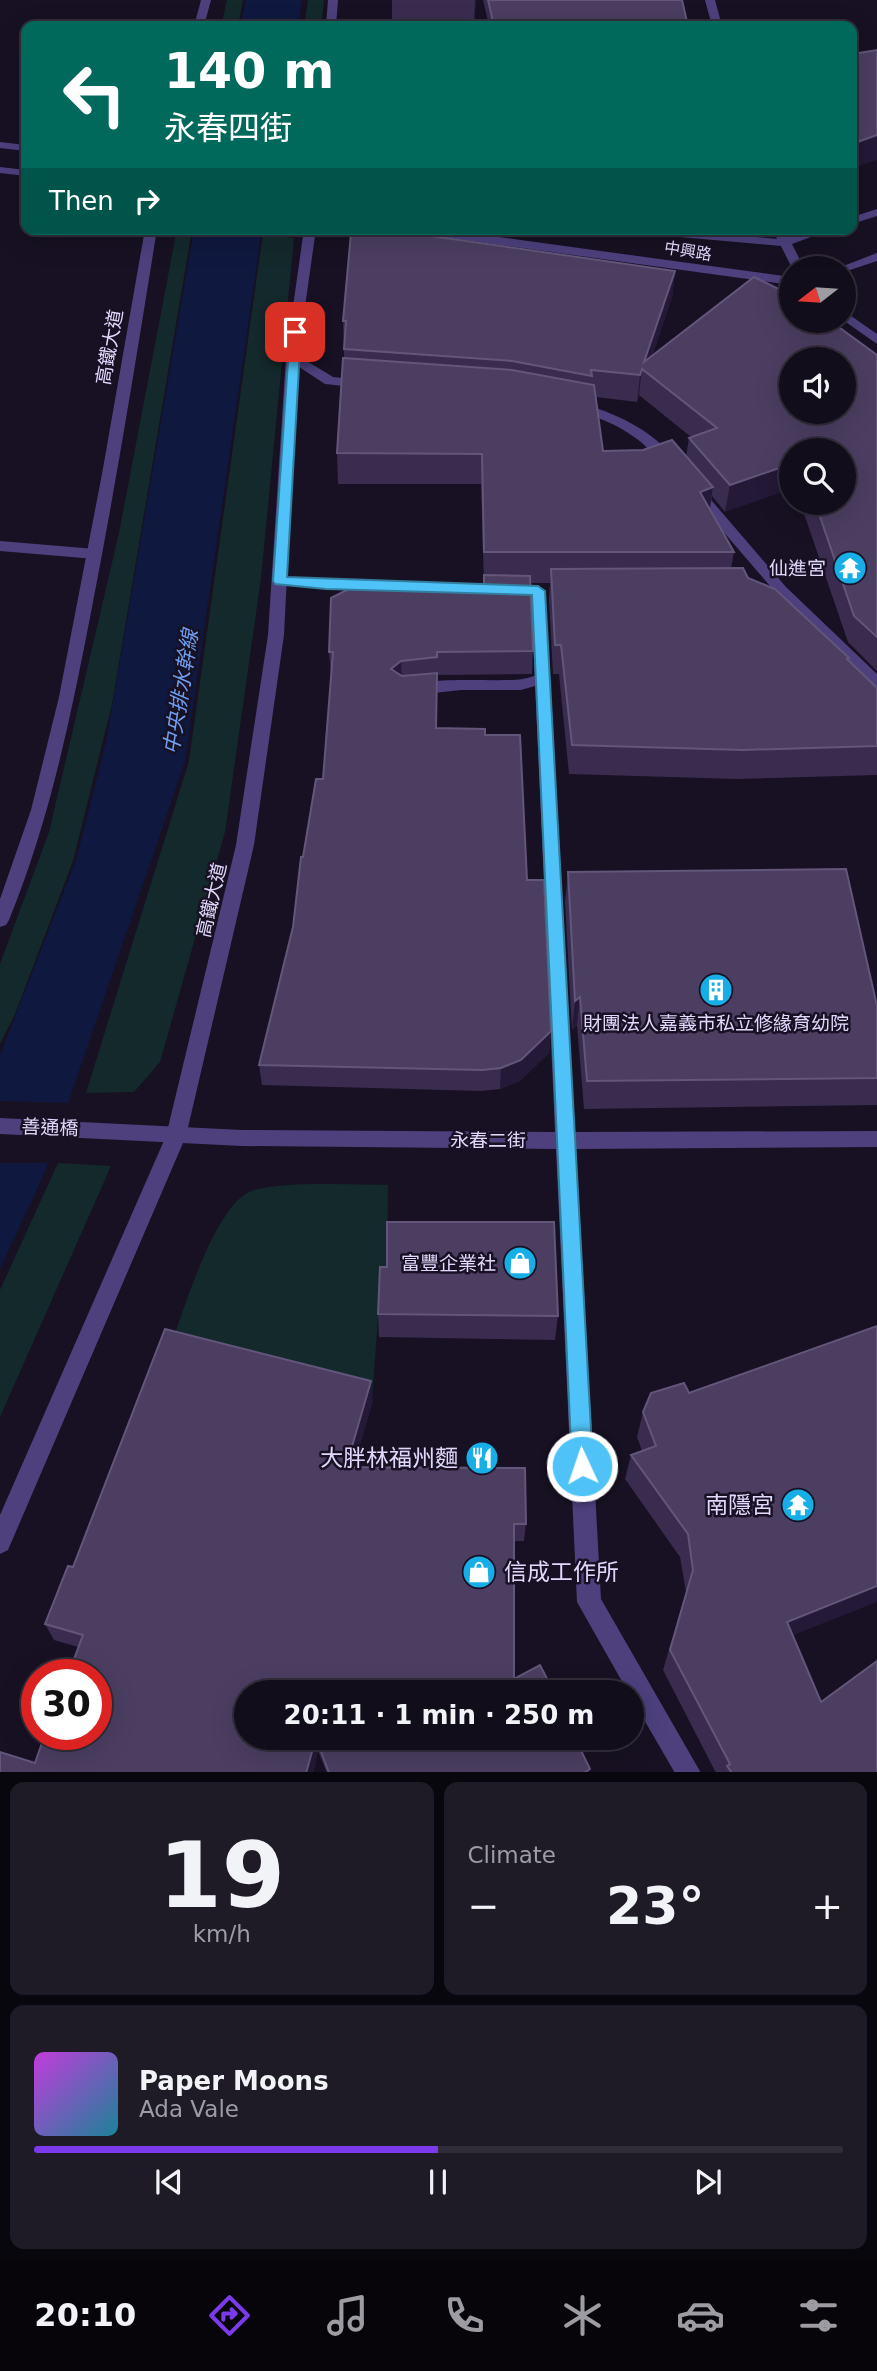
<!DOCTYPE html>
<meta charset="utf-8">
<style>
:root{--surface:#110d1a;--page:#1e1b27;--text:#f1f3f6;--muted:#9c9ca2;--line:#302d39;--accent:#7c3aed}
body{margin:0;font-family:"DejaVu Sans","Noto Sans TC",sans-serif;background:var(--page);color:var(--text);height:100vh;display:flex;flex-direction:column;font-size:26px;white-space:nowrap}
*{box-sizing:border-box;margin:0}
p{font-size:23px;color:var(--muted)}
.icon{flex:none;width:38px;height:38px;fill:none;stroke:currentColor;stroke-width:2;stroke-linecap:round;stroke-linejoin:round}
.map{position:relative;height:1772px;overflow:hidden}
.drawer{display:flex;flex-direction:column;gap:10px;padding:10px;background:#09070e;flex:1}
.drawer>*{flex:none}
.guide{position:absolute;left:21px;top:21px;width:836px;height:214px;border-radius:14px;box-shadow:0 7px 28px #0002,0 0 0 2px var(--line);background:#00695c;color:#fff;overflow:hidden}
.needle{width:46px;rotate:253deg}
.controls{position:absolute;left:779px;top:256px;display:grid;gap:14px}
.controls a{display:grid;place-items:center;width:77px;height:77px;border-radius:50%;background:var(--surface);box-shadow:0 7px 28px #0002,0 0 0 2px var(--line);font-size:35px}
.speed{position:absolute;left:21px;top:1659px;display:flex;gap:14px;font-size:35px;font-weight:700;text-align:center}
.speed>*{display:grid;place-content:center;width:91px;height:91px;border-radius:50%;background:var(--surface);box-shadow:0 7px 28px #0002,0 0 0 2px var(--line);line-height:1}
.speed .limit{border:10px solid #d22;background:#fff;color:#111}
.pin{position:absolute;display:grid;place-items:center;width:60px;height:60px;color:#fff;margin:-30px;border-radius:14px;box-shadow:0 4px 10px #0006}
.me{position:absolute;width:77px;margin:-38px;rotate:357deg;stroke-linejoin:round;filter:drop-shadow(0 0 5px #0008)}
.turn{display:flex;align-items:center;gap:24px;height:147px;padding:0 28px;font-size:32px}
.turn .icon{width:91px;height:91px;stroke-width:2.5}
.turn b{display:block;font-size:49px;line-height:60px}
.then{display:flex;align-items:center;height:66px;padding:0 28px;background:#0003;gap:14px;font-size:26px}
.big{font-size:52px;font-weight:800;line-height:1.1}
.drawer .widget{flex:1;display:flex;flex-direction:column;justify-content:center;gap:10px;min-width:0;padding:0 24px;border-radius:14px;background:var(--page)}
.drawer .dial{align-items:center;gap:0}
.dial b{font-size:91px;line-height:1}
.song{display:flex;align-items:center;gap:21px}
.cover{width:84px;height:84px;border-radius:10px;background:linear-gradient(135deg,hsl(290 70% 55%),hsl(190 70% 35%))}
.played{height:7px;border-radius:4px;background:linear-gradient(90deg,var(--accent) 50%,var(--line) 50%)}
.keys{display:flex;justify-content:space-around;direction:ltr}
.heat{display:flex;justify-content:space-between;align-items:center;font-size:38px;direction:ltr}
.drawer .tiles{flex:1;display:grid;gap:10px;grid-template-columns:1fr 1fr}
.widget:last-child{grid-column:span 2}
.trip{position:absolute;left:234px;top:1680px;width:410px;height:70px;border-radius:35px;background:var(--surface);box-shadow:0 7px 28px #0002,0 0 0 2px var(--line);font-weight:800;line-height:70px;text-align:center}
.tabs{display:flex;height:112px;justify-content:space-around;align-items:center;background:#07050a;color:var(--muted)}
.tabs .icon{width:49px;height:49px}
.tabs .active{color:var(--accent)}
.tabs b{font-size:32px;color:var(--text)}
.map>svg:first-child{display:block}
.green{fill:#14292c}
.water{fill:#0f183e}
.pier{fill:#171123}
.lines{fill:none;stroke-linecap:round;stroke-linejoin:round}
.service{fill:#4d407d;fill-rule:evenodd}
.minor{fill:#4d407d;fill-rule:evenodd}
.tertiary{fill:#4d407d;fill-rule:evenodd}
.wall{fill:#392c4f;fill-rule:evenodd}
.shaded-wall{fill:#241936}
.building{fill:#4b3e61;stroke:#62567a;stroke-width:2;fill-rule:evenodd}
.route{fill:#4fc3f7;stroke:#337fa1;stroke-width:2}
.labels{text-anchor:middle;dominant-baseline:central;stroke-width:5;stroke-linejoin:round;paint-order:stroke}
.far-street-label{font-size:16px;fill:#e1d7fb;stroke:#171123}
.street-label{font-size:19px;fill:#e1d7fb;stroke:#171123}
.poi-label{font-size:19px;fill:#e1d7fb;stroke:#171123;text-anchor:end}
.water-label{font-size:21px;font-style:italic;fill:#6f9ef1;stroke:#171123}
.near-poi-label{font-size:23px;fill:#e1d7fb;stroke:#171123;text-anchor:end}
</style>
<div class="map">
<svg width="877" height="1773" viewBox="0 0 877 1773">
<rect width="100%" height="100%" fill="#171123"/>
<g class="green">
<path d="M 227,0 L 243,0 L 238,26 L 221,26 Z"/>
<path d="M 308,0 L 324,0 L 321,26 L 304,26 Z"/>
<path d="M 177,229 L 192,229 L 112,704 L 73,861 L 15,1014 L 0,1044 L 0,964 L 49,832 L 119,533 Z"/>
<path d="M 263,233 L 294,238 L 261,578 L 225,832 L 160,1062 L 134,1092 L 86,1093 L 189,761 Z"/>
<path d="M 58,1163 L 111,1166 L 0,1417 L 0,1290 Z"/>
<path d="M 388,1185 L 387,1290 L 380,1290 L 372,1399 L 170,1348 C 183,1312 216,1200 254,1190 C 289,1181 351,1185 388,1185 Z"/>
</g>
<g class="water">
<path d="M 246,0 L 302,0 L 298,26 L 240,26 Z"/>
<path d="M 194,229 L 262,229 L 185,761 L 44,1174 L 0,1269 L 0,1055 L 76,860 L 106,742 Z"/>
</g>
<path class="pier" d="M 0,1101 L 71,1103 L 47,1163 L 0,1163 Z"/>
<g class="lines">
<path class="service" d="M 543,673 L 551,678 L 549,682 L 521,690 L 461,690 L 415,695 L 407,690 C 420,674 499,683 522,679 C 529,678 536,675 543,673 Z"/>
<g class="minor">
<path d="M 292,352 L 333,377 L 363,380 L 370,384 L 363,388 L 325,384 L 287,359 L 286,356 Z"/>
<path d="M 575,402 C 615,412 653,430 679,463 L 672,467 C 660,463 648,447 637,439 C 617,424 594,415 570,409 L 568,406 Z"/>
<path d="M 695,486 L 700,487 L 786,587 L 877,674 L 877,688 L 871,687 L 776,593 L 690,493 L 688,490 Z"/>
<path d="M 0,541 L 95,549 L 102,554 L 95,559 L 0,551 Z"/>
<path d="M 280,576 L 378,581 L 385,586 L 378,591 L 275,584 L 273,581 Z"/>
<path d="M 538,586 L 545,591 L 575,1132 L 877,1131 L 877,1147 L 576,1149 L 601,1599 L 701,1773 L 675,1773 L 632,1699 L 632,1692 L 628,1692 L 577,1602 L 556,1149 L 242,1146 L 0,1134 L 0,1118 L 242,1130 L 555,1132 L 531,591 Z"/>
</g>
<g class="tertiary">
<path d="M 201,0 L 211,0 L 204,26 L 194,26 Z"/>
<path d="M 328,0 L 338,0 L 336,26 L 326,26 Z"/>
<path d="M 705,0 L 715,0 L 722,26 L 712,26 Z"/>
<path d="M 0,142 L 26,145 L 26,151 L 0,148 Z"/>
<path d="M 0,167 L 26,170 L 26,176 L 0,173 Z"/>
<path d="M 877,209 L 877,216 L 852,224 L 852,217 Z"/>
<path d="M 145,229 L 157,229 C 137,354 117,478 93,602 C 72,711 51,817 9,920 L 6,925 L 0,927 L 0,899 L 31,810 L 59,697 L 102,474 Z"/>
<path d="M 304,229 L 316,229 L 298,356 L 284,635 L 254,845 L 186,1136 L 8,1550 L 0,1554 L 0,1515 L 166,1136 L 236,845 L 268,635 L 286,356 Z"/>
<path d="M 407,229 L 440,229 L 791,277 L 791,285 L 413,233 Z"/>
<path d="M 629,229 L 675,229 L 777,239 L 772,229 L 784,229 L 788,237 L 813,229 L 832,229 L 792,244 L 804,268 L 792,268 L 781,246 L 635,233 Z"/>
<path d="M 877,253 L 877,261 L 844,272 L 844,268 L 838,268 Z"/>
<path d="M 844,311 L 877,334 L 877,344 L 843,320 Z"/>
</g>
</g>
<g class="wall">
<path d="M 392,0 L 476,0 L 474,23 L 392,21 Z"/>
<path d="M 483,0 L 682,0 L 688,26 L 489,26 Z"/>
<path d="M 704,229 L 724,229 L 723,231 Z"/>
<path d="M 675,271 L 672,297 L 652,356 L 877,355 L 877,671 L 848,642 L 800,502 L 844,502 L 791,450 L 725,512 L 712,496 L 710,509 L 734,552 L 731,568 L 748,578 L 849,658 L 849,660 L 877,688 L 877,775 L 737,779 L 569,774 L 559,674 L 553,674 L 549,599 L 550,583 L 530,583 L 533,651 L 532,674 L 437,675 L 436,728 L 485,735 L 527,880 L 551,1031 L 549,1053 L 520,1081 L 500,1089 L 481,1091 L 262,1085 L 259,1065 L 293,927 L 303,857 L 323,779 L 331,675 L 329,652 L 484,585 L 481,484 L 338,484 L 337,453 L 344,358 L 343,321 ZM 639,395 L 691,437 L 689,438 L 686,457 L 643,450 L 603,451 L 596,397 L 637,402 Z"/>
<path d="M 568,872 L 877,1006 L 877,1105 L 584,1109 L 577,1025 L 572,1030 L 565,902 Z"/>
<path d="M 378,1314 L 558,1316 L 555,1340 L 379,1337 Z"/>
<path d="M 373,1400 L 353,1467 L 526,1524 L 524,1541 L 514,1541 L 514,1679 L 575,1738 L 589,1773 L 327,1773 L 318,1751 L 313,1773 L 0,1773 L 35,1763 L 78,1647 L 54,1640 L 45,1624 L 73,1567 Z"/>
<path d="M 643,1412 L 793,1636 L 821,1702 L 877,1773 L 716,1773 L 663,1670 L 686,1592 L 680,1557 L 625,1479 L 631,1455 L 642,1451 L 637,1437 Z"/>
</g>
<g class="shaded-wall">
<path d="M 475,0 L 476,0 L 474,23 Z"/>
<path d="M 877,135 L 877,160 L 852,168 L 852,144 Z"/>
<path d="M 675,271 L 672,297 L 647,372 L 644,362 Z"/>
<path d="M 642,369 L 639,395 L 637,402 L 640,375 Z"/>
<path d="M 791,464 L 791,489 L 725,512 L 730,485 Z"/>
<path d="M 713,487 L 708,518 L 700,492 Z"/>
<path d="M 401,661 L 402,683 L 391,669 Z"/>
<path d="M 580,997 L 577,1025 L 572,1030 L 575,1001 Z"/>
<path d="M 551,1031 L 549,1053 L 520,1081 L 500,1089 L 501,1068 Z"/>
<path d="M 371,1381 L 373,1400 L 348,1485 L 346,1467 Z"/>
<path d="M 877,1586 L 877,1602 L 776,1642 L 787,1622 Z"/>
<path d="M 316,1738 L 318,1751 L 313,1773 L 306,1773 Z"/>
</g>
<g class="building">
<path d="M 488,0 L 682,0 L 688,26 L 607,26 L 604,23 L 500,24 L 501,26 L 494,26 Z"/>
<path d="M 877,50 L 877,135 L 852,144 L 852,54 Z"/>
<path d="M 368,229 L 389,230 L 675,271 L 644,362 L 754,277 L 791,295 L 791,320 L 829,320 L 877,355 L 877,637 L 854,616 L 815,502 L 844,502 L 844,450 L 791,450 L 791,464 L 730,485 L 689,438 L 717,428 L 642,369 L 640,375 L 591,370 L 592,376 L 512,361 L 344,349 L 346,321 L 343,321 L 351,233 ZM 791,359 L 844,359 L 844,411 L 791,411 Z"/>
<path d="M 343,358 L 512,370 L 594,385 L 603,451 L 643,450 L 672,440 L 713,487 L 700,492 L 734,552 L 484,552 L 482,454 L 337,453 Z"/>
<path d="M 743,568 L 748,578 L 775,589 L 849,658 L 847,659 L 877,688 L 877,746 L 743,750 L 572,745 L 561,645 L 555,645 L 551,569 Z"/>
<path d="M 484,575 L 530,576 L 533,651 L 437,652 L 437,657 L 401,661 L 391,669 L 402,676 L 437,673 L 436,728 L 485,729 L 485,735 L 520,735 L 527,880 L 544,880 L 551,1031 L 521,1060 L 501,1068 L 482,1070 L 259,1065 L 293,927 L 301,857 L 303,857 L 316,779 L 323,779 L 333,652 L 329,652 L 331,598 L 361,583 L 484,585 Z"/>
<path d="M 846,869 L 877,1006 L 877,1078 L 587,1081 L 580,997 L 575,1001 L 568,872 Z"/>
<path d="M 387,1222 L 554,1222 L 558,1316 L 378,1314 L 380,1267 L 387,1267 Z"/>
<path d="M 877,1326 L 877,1586 L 787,1622 L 821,1702 L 877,1661 L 877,1773 L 732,1773 L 727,1766 L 730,1764 L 670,1650 L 693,1570 L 688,1534 L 631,1455 L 656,1446 L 643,1412 L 651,1393 L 684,1383 L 689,1393 Z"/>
<path d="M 165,1329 L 371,1381 L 346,1467 L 525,1468 L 526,1524 L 514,1524 L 514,1679 L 540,1665 L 554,1692 L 247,1692 L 247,1738 L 316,1738 L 306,1773 L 0,1773 L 0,1752 L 35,1763 L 45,1734 L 96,1734 L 96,1675 L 68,1675 L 83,1635 L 45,1624 L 68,1566 L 73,1567 Z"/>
<path d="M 316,1738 L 575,1738 L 590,1769 L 584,1773 L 329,1773 Z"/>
</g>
<path class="route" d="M 295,329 L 301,332 L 287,577 L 538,586 L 545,591 L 593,1466 L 590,1473 L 582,1476 L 575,1473 L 572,1466 L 532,595 L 326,589 L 275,584 L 273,581 L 290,332 Z"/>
<defs>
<symbol id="temple-disc" viewBox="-11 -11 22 22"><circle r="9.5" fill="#17aee7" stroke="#171123"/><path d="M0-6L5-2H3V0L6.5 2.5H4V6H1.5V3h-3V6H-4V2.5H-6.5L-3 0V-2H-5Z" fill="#fff"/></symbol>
<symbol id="building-disc" viewBox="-11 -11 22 22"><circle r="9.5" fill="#17aee7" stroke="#171123"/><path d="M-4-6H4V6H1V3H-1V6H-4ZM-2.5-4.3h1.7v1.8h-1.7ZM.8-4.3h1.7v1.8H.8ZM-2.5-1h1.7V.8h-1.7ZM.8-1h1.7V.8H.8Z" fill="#fff"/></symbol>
<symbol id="shop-disc" viewBox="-11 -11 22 22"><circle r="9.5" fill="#17aee7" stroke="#171123"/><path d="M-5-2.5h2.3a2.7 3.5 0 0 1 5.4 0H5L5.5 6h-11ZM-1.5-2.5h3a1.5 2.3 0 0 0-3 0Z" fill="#fff"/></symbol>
<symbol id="restaurant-disc" viewBox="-11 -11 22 22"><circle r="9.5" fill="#17aee7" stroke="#171123"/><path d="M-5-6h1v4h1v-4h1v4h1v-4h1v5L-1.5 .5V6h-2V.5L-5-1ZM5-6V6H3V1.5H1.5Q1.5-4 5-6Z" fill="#fff"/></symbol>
</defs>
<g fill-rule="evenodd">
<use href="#temple-disc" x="831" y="549" width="38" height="38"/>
<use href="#building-disc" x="697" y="971" width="38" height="38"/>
<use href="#shop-disc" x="501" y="1244" width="38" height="38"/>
<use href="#restaurant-disc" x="463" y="1439" width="38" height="38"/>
<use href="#temple-disc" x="779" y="1486" width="38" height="38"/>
<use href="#shop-disc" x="460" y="1553" width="38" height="38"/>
</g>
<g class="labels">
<g class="far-street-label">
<text transform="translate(688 251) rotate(9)">中興路</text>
</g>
<g class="street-label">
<text transform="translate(109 347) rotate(-80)">高鐵大道</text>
<text transform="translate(211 900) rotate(-77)">高鐵大道</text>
<text transform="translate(50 1127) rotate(2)">善通橋</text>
<text x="488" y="1140">永春二街</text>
</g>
<g class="poi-label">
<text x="826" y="568">仙進宮</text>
<text x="716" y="1023" text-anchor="middle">財團法人嘉義市私立修緣育幼院</text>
<text x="496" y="1263">富豐企業社</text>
</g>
<g class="water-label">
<text transform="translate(181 692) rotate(-81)">中央排水幹線</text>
</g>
<g class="near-poi-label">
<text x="458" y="1458">大胖林福州麵</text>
<text x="774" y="1505">南隱宮</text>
<text x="504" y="1572" text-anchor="start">信成工作所</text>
</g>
</g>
</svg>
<div class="controls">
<a><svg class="needle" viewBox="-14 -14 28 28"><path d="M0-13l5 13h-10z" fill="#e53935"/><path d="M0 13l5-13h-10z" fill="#9c9ca2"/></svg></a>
<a><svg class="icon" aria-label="sound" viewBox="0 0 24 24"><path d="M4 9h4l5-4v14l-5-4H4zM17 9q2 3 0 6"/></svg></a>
<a><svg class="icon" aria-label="search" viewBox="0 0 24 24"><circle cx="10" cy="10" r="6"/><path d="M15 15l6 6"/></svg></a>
</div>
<div class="speed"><div class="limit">30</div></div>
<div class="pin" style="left:295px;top:332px;background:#d93025"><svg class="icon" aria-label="arrive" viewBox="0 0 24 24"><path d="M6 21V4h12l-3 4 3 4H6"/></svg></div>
<svg class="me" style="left:582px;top:1466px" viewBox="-20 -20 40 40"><circle r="17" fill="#4fc3f7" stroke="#fff" stroke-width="3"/><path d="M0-11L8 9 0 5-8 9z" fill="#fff"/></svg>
<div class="trip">20:11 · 1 min · 250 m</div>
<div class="guide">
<div class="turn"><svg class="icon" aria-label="left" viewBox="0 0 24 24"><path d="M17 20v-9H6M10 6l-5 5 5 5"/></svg><div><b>140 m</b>永春四街</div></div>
<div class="then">Then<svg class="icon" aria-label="right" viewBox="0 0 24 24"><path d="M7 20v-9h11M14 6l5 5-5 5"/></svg></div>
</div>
</div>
<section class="drawer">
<div class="tiles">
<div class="widget dial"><b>19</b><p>km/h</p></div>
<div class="widget"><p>Climate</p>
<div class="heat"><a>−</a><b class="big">23°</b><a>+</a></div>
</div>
<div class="widget">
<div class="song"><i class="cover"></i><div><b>Paper Moons</b><p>Ada Vale</p></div></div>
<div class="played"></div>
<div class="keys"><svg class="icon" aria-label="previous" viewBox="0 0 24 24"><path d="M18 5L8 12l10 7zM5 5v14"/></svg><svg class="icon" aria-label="pause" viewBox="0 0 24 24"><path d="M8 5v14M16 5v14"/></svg><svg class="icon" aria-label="next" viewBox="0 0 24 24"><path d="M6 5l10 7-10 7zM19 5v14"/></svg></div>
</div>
</div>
</section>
<nav class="tabs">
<b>20:10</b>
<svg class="icon active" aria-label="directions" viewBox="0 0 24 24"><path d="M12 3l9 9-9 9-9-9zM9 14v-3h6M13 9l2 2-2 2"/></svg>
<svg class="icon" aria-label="music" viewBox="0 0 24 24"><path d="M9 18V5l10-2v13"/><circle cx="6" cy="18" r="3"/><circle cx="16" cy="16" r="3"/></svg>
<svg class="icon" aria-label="phone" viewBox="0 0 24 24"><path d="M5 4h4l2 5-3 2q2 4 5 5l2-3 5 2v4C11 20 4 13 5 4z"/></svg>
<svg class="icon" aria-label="climate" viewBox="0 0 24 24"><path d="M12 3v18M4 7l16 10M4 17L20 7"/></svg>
<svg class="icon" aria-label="car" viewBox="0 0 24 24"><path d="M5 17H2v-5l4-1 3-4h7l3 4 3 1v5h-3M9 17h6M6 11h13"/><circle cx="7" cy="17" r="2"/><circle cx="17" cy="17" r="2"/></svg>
<svg class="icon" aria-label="filters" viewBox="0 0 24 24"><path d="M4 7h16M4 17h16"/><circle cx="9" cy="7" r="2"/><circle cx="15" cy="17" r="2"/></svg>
</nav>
